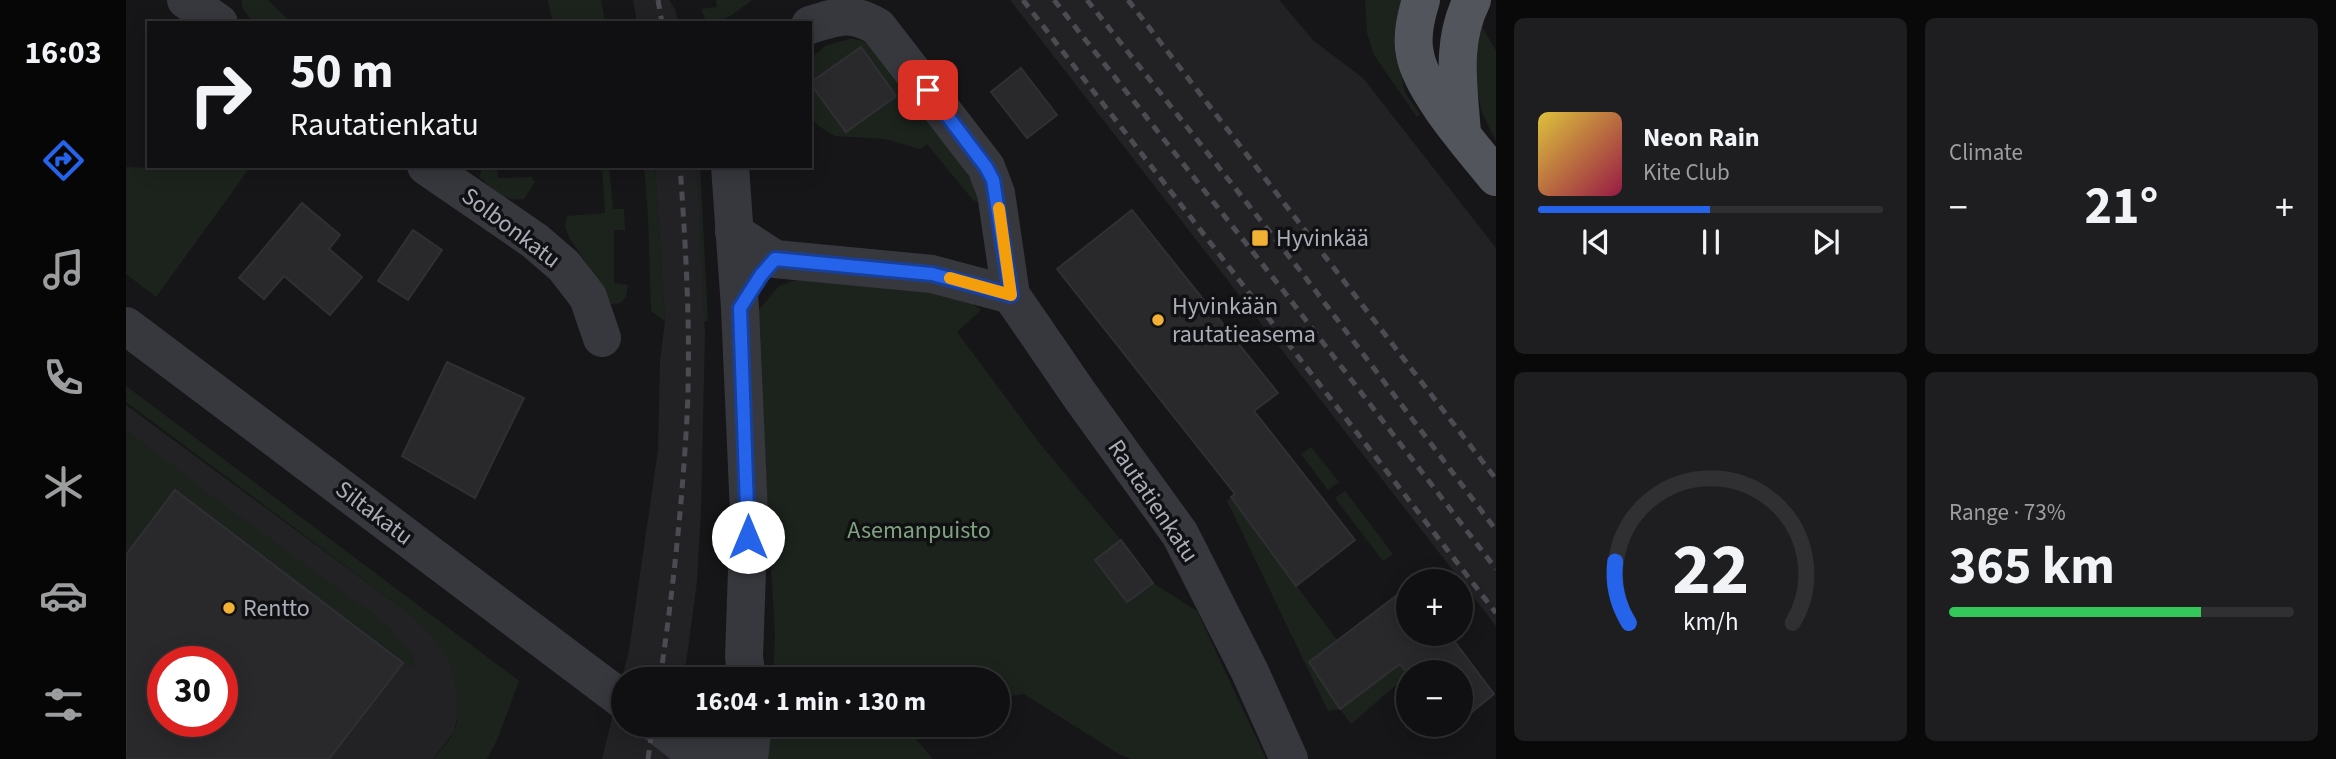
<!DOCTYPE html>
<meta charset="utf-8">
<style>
:root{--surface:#101012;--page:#1e1e20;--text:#f1f3f6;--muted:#9c9d9f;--line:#303032;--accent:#2563eb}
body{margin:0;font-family:"Source Sans 3",sans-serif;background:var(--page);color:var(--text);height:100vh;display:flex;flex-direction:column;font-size:26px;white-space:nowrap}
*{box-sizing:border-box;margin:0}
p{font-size:23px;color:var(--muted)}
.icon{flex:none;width:38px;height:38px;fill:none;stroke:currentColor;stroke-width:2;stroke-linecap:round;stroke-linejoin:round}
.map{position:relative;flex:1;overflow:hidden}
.side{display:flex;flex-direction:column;gap:18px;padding:18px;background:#09090a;width:840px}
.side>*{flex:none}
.guide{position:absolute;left:21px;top:21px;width:665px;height:147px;border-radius:0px;box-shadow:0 4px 18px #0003,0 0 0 2px var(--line);background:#101012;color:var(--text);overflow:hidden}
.fabs{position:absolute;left:1270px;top:569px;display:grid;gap:14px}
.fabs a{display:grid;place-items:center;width:77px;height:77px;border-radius:50%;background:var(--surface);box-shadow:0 4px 18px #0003,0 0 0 2px var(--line);font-size:35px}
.speed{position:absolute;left:21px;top:646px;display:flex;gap:14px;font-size:35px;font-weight:700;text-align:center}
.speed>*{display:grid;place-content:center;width:91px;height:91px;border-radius:50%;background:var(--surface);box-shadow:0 4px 18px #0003,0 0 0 2px var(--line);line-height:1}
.speed .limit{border:10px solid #d22;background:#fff;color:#111}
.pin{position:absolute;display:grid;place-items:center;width:60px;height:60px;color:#fff;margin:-30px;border-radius:14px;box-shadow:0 4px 10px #0006}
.me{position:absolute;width:77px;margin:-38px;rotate:0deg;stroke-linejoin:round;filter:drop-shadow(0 0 5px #0008)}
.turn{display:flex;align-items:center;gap:24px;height:147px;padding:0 28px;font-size:32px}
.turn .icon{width:91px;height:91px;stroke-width:2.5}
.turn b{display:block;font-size:49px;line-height:60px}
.big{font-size:52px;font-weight:700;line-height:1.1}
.side .card{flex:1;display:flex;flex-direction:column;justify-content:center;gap:10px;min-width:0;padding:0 24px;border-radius:10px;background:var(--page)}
.side .dial{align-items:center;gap:0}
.dial svg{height:182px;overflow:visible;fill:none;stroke:var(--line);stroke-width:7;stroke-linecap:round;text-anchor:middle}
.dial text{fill:var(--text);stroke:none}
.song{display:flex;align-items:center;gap:21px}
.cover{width:84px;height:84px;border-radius:10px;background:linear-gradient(135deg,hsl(50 70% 55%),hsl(340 70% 35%))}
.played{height:7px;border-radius:4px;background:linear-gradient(90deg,var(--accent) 50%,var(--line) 50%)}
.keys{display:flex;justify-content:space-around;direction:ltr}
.heat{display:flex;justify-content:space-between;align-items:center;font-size:38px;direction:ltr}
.charge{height:10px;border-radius:5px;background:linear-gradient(90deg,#34c759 73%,var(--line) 0)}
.side .tiles{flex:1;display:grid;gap:18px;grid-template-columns:repeat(2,1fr)}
.trip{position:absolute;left:485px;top:667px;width:399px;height:70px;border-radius:35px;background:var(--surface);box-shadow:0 4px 18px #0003,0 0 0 2px var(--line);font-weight:700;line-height:70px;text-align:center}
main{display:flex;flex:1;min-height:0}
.dock{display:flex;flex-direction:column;width:126px;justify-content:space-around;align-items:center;background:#060607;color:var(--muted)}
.dock .icon{width:49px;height:49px}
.dock .active{color:var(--accent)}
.dock b{font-size:32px;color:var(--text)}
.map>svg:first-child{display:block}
.built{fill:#222225;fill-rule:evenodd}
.green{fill:#1c231d;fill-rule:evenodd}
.building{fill:#29292c;stroke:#303034;stroke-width:2;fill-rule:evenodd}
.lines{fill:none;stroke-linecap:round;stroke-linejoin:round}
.minor{stroke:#37383d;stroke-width:38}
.major{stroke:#53555c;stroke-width:38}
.rail{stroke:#4a4c52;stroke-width:5;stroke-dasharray:9 7;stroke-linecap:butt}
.route-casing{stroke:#184099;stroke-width:18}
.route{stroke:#2563eb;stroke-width:12}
.slow{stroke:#f59e0b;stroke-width:12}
.poi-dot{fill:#f2b134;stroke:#111113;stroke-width:2.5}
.labels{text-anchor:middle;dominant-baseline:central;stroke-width:7;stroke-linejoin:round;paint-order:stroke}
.street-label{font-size:24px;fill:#a8adb8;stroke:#111113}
.poi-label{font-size:24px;fill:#a8adb8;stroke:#111113;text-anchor:start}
.park-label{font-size:24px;fill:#7fa381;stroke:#111113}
</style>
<main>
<nav class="dock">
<b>16:03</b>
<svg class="icon active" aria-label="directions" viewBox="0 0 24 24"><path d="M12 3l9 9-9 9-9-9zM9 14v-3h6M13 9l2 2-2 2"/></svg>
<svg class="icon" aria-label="music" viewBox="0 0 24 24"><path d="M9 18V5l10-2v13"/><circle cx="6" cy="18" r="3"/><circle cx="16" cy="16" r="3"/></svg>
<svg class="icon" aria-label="phone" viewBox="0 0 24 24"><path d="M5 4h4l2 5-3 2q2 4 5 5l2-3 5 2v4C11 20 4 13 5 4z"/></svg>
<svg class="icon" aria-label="climate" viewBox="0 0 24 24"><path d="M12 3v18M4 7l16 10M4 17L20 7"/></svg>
<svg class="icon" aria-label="car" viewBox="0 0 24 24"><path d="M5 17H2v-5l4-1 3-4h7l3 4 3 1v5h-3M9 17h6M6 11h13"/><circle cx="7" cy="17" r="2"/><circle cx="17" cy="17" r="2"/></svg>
<svg class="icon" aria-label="filters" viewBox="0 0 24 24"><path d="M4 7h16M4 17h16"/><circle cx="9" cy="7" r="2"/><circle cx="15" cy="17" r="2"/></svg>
</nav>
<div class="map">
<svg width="1370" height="759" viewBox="0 0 1370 759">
<rect width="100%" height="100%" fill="#161618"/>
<g class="built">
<path d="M 507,0 L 543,0 L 549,9 L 552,23 L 511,23 Z"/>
<path d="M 884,0 L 1153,0 L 1188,41 L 1237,78 L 1370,248 L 1370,626 Z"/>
<path d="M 529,166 L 571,166 L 579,333 L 575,511 L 571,581 L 558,679 L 497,679 L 497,724 L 552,725 L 547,759 L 476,759 L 503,650 L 532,450 L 534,361 L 539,321 Z"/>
<path d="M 0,405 L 280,611 L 304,632 L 321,655 L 330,683 L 332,713 L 328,732 L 307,759 L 0,759 ZM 37,662 L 96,662 L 96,721 L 37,721 Z"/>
</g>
<g class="green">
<path d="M 116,0 L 142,0 L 166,23 L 127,23 L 116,7 Z"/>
<path d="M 422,0 L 475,0 L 479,23 L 427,23 Z"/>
<path d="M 590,0 L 626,0 C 611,11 599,23 581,23 L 575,9 L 591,7 Z"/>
<path d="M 1239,0 L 1278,0 L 1275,73 L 1279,93 L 1294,114 L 1291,117 L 1248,55 L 1241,33 Z"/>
<path d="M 1354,23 L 1370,51 L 1370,141 L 1356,113 L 1347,69 Z"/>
<path d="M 723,39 C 742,39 753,49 766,62 L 858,199 L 851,202 L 847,200 L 801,144 L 794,149 L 759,139 L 709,136 L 694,127 L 684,118 L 684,59 L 699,46 ZM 735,47 L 770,96 L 720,132 L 685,83 Z"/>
<path d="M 48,166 L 125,166 L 30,297 L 0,274 L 0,167 L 47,169 Z"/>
<path d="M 357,166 L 371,166 L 372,178 L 406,177 L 409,182 L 398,199 C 378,202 367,190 353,177 Z"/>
<path d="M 476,166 L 483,166 L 487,209 L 498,209 L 499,230 L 488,230 L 488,283 L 502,285 L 500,297 L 494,303 L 485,304 L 477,297 L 457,258 L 444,239 L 439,227 L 441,216 L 479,213 Z"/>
<path d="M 518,166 L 529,166 L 539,321 L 525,311 L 522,216 Z"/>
<path d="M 571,166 L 574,166 L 582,321 L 578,321 Z"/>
<path d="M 670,280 L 775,288 L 839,299 L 855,310 L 831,332 L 915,445 L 995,540 L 969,560 L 1001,602 L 1027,583 L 1071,611 L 1140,759 L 1005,759 L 993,754 L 898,694 L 872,698 L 872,679 L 647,679 L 649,635 L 631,312 L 653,286 Z"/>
<path d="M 0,386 L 393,681 L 371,740 L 361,759 L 307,759 C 314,751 323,742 328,732 C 332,723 332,710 331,699 C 328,657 311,638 280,611 L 0,402 Z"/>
<path d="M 0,429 L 80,492 L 261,624 L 288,658 L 289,670 L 49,491 L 0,555 Z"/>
<path d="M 1185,447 L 1213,482 L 1202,490 L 1175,454 Z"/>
<path d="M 1219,491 L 1267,554 L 1257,561 L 1209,498 Z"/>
<path d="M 1105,498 L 1211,640 L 1183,662 L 1214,709 L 1275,664 L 1283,674 L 1225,724 L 1214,709 L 1202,711 L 1101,501 Z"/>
<path d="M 784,724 L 781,729 L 807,759 L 643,759 L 638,755 L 642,725 Z"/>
</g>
<g class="building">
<path d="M 735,47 L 770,96 L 720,132 L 684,83 Z"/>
<path d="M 895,68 L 931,115 L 901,138 L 865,92 Z"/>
<path d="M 176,203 L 214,235 L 203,249 L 236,277 L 204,315 L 158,276 L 138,299 L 113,278 Z"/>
<path d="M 1006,210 L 1152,393 L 1128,411 L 1229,540 L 1170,586 L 1105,497 L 1109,494 L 931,269 Z"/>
<path d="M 287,230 L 316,250 L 282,300 L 252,281 Z"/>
<path d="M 321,362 L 398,398 L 349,498 L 276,456 Z"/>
<path d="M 49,490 L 277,663 L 203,759 L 0,759 L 0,555 ZM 37,662 L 96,662 L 96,721 L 37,721 Z"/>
<path d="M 995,540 L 1027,583 L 1001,602 L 969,560 Z"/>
<path d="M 1283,586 L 1283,634 L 1323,634 L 1368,694 L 1335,721 L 1335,672 L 1283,672 L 1283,675 L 1274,664 L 1214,709 L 1183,662 Z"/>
</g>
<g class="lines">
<g class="minor">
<path d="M 60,0 L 93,23"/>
<path d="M 684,25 C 713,16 725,11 752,27 L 860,167 L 870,193 L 885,295 L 955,397 L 1054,534 L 1124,672 L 1163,759"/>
<path d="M 300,166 L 409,241 L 438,266 L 462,297 L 476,338"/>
<path d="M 604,166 L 614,308 L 623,513 L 618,657 L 621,679"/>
<path d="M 608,232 L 649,259 L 806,274 L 885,295"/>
<path d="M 0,326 L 497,700"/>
<path d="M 530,724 L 576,759"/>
<path d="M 588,759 L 592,724"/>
<path d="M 623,759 L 627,724"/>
</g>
<g class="major">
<path d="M 1295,0 C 1290,16 1285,37 1289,54 C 1295,90 1346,147 1370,177"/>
<path d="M 1336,134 C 1333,87 1324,44 1346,0"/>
</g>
<g class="rail">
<path d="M 532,0 L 536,23"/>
<path d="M 897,0 L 1370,613"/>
<path d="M 928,0 L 1156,289 L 1370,569"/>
<path d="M 961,0 L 1176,273 L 1370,530"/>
<path d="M 1002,0 L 1370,479"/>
<path d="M 534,679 C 547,592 556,505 561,418 C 565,334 560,250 554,166"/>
<path d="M 522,759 L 527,724"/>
</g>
</g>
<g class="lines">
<defs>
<path id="route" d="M 622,537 L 614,308 L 635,275 L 649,259 L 806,274 L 885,295 L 867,180 L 860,167 L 802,90"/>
</defs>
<use href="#route" class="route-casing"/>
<use href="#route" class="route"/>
<path class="slow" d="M 824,278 L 885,295 L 873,208"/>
</g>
<g class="poi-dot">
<rect x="1125" y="229" width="18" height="18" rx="3.5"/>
<circle cx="1032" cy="320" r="7"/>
<circle cx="103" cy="608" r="7"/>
</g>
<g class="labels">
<g class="street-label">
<text transform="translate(385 228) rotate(37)">Solbonkatu</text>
<text transform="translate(1027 501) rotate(56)">Rautatienkatu</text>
<text transform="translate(248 513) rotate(37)">Siltakatu</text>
</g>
<g class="poi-label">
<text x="1150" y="238">Hyvinkää</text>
<text x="1046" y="306">Hyvinkään<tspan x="1046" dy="28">rautatieasema</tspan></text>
<text x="117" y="608">Rentto</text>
</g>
<g class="park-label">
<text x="793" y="530">Asemanpuisto</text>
</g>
</g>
</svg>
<div class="fabs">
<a>+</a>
<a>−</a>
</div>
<div class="speed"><div class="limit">30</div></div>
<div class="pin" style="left:802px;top:90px;background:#d93025"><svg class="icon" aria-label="arrive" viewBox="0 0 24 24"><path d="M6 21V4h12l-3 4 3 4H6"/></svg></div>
<svg class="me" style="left:622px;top:537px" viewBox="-20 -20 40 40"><circle r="19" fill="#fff"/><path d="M0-13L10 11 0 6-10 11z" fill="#2563eb"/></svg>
<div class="trip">16:04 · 1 min · 130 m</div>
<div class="guide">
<div class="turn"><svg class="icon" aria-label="right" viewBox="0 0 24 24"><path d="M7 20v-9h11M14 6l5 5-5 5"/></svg><div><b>50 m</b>Rautatienkatu</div></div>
</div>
</div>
<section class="side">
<div class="tiles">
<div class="card">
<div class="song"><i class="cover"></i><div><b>Neon Rain</b><p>Kite Club</p></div></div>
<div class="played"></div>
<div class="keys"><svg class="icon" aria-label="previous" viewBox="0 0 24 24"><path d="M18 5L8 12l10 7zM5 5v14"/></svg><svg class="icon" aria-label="pause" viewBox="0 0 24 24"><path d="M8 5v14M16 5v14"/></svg><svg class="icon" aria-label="next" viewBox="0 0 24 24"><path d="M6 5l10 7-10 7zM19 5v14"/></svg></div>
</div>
<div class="card"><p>Climate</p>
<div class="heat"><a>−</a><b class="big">21°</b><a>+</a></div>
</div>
<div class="card dial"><svg viewBox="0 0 100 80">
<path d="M14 69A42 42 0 1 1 86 69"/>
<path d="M14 69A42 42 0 0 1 8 42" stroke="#2563eb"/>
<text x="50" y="56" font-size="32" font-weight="700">22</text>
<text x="50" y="72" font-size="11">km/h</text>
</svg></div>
<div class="card"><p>Range · 73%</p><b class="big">365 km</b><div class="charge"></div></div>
</div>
</section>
</main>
